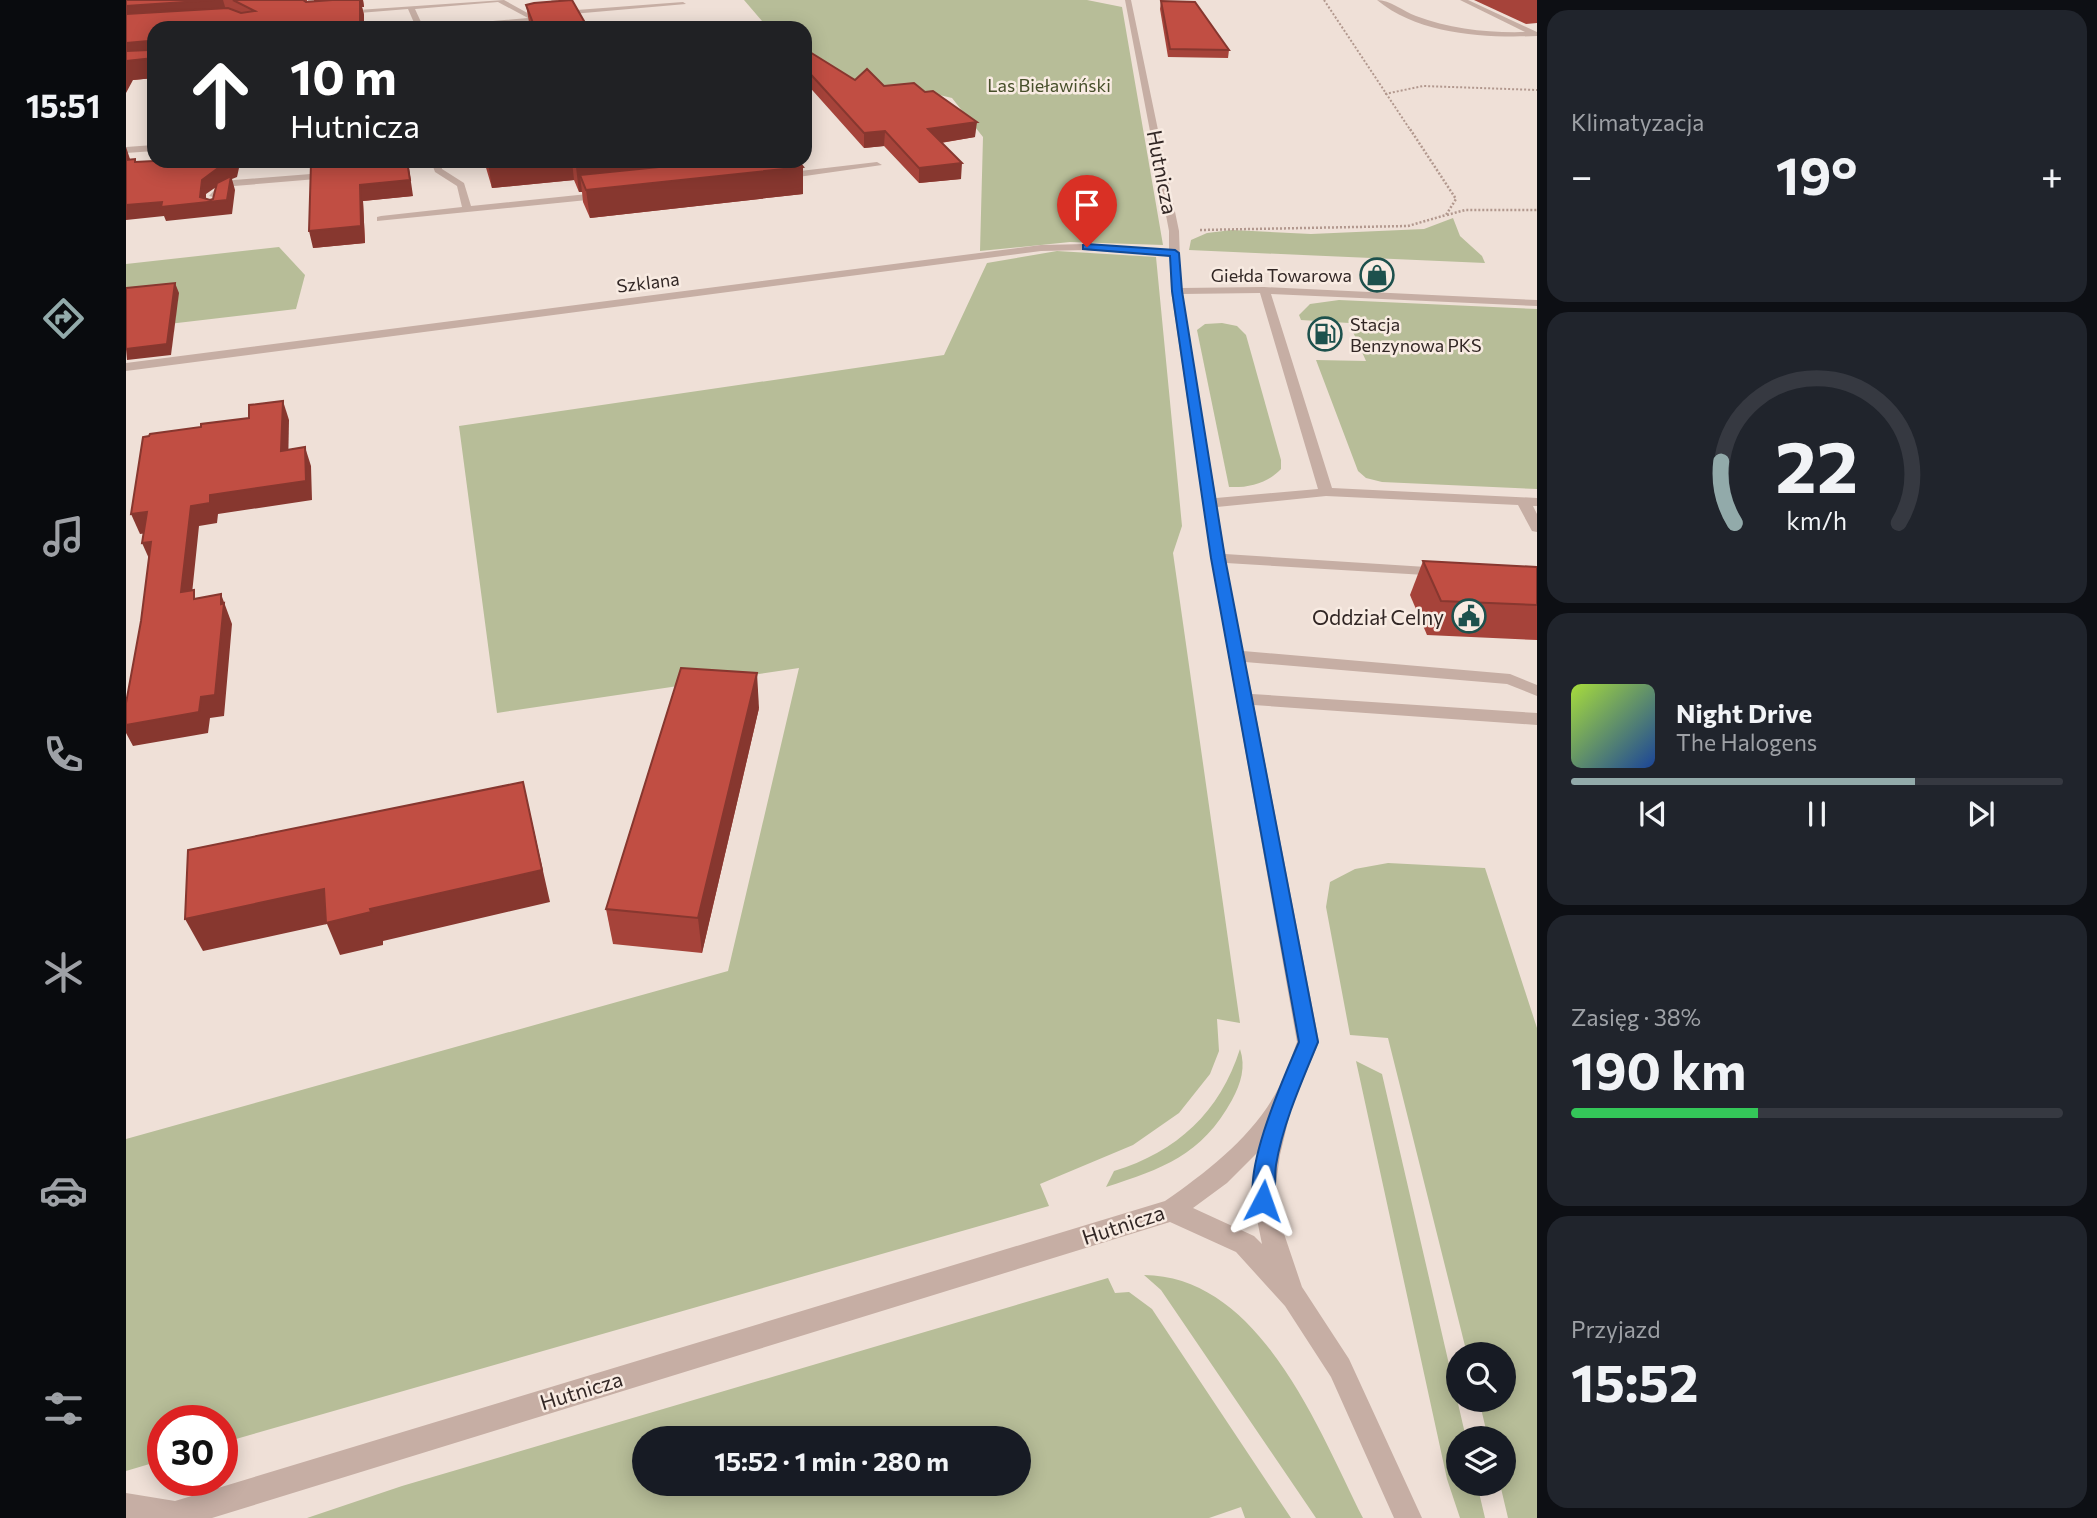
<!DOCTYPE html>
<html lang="pl">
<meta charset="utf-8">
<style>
:root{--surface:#171b24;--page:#20242c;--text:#f1f3f6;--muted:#9ea1a6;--line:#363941;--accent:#92aaaa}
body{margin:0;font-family:Commissioner,sans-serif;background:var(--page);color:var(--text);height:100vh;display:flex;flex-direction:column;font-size:26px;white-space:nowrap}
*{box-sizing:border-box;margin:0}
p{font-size:23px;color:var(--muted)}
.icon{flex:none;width:38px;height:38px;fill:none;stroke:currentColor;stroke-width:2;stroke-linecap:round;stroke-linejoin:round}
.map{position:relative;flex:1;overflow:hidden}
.side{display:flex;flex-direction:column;gap:10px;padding:10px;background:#0d0f14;width:560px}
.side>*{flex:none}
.banner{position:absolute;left:21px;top:21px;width:665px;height:147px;border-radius:21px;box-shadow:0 4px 18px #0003;background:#202124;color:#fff;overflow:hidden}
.buttons{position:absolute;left:1320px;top:1342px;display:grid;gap:14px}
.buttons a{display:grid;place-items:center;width:70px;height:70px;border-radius:50%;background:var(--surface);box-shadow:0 4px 18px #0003;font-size:35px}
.speed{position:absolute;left:21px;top:1405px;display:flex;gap:14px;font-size:35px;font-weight:700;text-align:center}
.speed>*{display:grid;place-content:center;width:91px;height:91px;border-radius:50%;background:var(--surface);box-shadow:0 4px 18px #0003;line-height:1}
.speed .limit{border:10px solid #d22;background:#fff;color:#111}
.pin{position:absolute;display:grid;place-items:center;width:60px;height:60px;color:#fff;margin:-72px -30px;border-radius:50% 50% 50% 0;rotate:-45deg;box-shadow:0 0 7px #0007}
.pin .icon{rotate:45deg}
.me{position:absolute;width:77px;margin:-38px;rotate:4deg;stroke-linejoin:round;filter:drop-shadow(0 0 5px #0008)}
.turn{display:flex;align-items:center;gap:24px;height:147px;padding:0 28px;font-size:32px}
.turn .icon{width:91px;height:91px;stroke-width:2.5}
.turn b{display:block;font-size:49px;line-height:60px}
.big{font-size:52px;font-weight:700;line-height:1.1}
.side .card{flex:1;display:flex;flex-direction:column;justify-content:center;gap:10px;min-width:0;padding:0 24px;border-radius:21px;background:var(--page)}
.side .dial{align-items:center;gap:0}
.dial svg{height:182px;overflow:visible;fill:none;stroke:var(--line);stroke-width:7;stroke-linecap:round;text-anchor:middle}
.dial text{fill:var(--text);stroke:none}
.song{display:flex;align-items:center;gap:21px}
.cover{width:84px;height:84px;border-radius:10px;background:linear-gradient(135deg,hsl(80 70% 55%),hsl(220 70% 35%))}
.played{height:7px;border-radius:4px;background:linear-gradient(90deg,var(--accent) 70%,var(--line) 70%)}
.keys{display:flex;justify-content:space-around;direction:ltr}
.heat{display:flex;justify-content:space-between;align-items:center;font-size:38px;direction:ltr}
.charge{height:10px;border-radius:5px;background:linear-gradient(90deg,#34c759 38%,var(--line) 0)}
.trip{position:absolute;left:506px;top:1426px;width:399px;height:70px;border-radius:35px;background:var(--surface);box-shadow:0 4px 18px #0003;font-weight:700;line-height:70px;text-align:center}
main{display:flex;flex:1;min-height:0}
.dock{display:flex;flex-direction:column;width:126px;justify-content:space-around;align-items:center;background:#090b0e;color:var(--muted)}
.dock .icon{width:49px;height:49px}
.dock .current{color:var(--accent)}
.dock b{font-size:32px;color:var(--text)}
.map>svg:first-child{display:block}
.green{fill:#b7bd98;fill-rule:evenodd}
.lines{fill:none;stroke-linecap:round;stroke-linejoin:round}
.path-far1{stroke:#b2988e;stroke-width:2;stroke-dasharray:2 2;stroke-linecap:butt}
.path{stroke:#b2988e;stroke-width:2.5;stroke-dasharray:2 2;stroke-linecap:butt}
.minor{fill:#c6aea4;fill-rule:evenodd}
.wall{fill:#a6433a}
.shaded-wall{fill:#87372f;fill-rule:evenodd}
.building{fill:#c14e43;stroke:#87372f;stroke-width:2}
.route{fill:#1a73e8;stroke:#114b97;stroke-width:2}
.labels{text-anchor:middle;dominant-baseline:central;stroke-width:5;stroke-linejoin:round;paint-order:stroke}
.far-park-label{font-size:18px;fill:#474f2a;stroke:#f8ebe2}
.far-poi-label{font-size:18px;fill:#322725;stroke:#f8ebe2;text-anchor:end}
.far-street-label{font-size:18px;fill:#322725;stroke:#f8ebe2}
.street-label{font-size:21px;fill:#322725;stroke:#f8ebe2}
.poi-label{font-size:21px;fill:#322725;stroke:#f8ebe2;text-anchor:end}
</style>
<main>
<nav class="dock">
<b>15:51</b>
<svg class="icon current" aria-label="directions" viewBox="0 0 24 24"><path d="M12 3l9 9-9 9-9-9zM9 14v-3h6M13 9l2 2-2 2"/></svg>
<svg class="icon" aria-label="music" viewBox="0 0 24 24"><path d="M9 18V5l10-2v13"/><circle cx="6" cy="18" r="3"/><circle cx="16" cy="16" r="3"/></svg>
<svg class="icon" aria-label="phone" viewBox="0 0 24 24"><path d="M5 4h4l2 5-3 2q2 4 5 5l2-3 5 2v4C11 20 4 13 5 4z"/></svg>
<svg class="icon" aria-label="climate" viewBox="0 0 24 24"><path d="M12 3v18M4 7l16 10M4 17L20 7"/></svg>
<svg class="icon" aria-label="car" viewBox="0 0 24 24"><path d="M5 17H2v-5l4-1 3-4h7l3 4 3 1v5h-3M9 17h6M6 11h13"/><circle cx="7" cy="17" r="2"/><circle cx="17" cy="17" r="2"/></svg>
<svg class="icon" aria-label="filters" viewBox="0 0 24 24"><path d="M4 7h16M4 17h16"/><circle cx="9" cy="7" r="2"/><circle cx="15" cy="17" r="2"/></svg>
</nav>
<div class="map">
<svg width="1411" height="1518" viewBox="0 0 1411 1518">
<rect width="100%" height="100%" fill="#efe0d7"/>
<g class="green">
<path d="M 618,0 L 961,0 L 996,7 L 1037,245 L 944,242 L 854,251 L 857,137 L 826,98 L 780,87 L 747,87 L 679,63 L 679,28 L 549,28 L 636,21 Z"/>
<path d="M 1327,218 L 1334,236 L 1356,256 L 1359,263 L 1063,250 L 1065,240 L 1081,233 L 1106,230 L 1185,234 L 1298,229 Z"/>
<path d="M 153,247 L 179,275 L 170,309 L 0,329 L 0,264 Z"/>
<path d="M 931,251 L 1030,257 L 1056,526 L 1047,553 L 1114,1023 L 1091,1019 L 1093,1051 L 1084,1074 L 1053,1113 L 1007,1145 L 914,1184 L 923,1206 L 96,1443 L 96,1421 L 37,1421 L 37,1460 L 0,1471 L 0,1139 L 602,971 L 673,668 L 371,713 L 333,426 L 818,355 L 861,263 Z"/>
<path d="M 1213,300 L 1411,309 L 1411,489 L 1256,482 L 1240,478 L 1232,471 L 1190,360 L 1240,361 L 1223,323 L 1175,320 L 1173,315 L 1184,304 Z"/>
<path d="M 1096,323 L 1111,326 L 1120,335 L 1155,460 L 1155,469 C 1142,483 1122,488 1103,487 L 1072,335 L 1071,330 L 1079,324 Z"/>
<path d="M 1262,863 L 1359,868 L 1411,1028 L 1411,1518 L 1382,1518 L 1374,1484 L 1377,1484 L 1377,1438 L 1362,1438 L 1353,1400 L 1377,1400 L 1377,1354 L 1341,1354 L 1262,1038 L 1224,1035 L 1200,907 L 1204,882 L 1229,869 Z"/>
<path d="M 1114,1049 C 1120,1067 1115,1083 1106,1100 C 1076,1155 1036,1169 980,1187 L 988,1171 C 1051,1152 1094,1112 1114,1049 Z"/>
<path d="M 1230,1061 L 1256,1074 L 1340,1438 L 1332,1438 L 1332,1484 L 1351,1484 L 1359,1518 L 1334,1518 L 1321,1479 Z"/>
<path d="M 1018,1275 C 1135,1276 1193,1431 1237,1518 L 1190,1518 L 1035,1290 Z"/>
<path d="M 982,1278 L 989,1293 L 1003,1292 L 1026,1309 L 1165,1518 L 1119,1518 L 1115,1507 L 1083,1518 L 181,1518 L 276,1486 ZM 518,1438 L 892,1438 L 892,1484 L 518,1484 Z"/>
</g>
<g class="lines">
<g class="path-far1">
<path d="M 1198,0 L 1285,131"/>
<path d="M 1259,94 L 1297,86 L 1411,90"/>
</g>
<g class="path">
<path d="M 1321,215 L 1339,210 L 1411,210"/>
<path d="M 1074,230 L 1282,226 L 1320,215 L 1330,199 L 1284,129"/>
</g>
<g class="minor">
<path d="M 182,0 L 188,0 L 188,13 L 378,0 L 414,20 C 395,29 311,31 289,25 L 282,9 L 184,17 L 180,15 ZM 372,2 L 402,18 L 309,26 L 295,22 L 289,9 Z"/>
<path d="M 425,0 L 431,0 L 437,11 L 557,2 L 560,4 L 435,15 Z"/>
<path d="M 999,0 L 1005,0 L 1053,231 L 1055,288 L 1138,287 L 1411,300 L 1411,306 L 1145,294 L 1206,488 L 1411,498 L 1411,506 L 1407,506 L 1411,514 L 1411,532 L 1406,531 L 1392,505 L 1200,496 L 1091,507 L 1099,554 L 1316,568 L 1323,572 L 1316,576 L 1100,563 L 1117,651 L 1384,674 L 1411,685 L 1411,696 L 1381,684 L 1119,662 L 1126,694 L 1411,713 L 1411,725 L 1128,705 L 1193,1042 L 1165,1109 L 1154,1155 L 1149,1190 L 1151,1213 L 1176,1287 L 1223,1359 L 1296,1518 L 1268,1518 L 1205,1377 L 1159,1306 L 1110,1252 L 1044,1222 L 86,1518 L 0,1518 L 0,1493 L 49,1501 L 1039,1201 C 1082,1171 1129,1135 1153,1087 C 1161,1073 1165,1057 1171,1042 L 1085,558 L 1045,291 L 1044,256 L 960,250 L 915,251 L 0,371 L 0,363 L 915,245 L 960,244 L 1043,250 L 1043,231 ZM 1134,293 L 1192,489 L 1090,498 L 1056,294 ZM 1131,1153 L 1125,1190 L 1136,1244 L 1128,1236 L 1067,1208 L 1101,1183 Z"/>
<path d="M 1251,0 C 1264,0 1277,11 1290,16 C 1324,29 1363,33 1399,32 L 1334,0 L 1342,0 L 1411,32 L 1411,36 C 1359,38 1293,35 1251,0 Z"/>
<path d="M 28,145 L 28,151 L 0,153 L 0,147 Z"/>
<path d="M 238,161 L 248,161 L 241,174 L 238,175 L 108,186 L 100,188 L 91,198 L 83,196 L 94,184 L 108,180 L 235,170 Z"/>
<path d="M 305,161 L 315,161 L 316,169 L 338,183 L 345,206 L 481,192 L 486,195 L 481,198 L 251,221 L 251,217 L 255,216 L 336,207 L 331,186 L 309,172 Z"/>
<path d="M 657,161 L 667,161 L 674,171 L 751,162 L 756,165 L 672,177 Z"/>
</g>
</g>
<g class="wall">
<path d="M 0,0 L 181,0 L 181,2 L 188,1 L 188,0 L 237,0 L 238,7 L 236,7 L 238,15 L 238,28 L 28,28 L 28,78 L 7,80 Z"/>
<path d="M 1348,0 L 1411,0 L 1411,23 L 1400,24 Z"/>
<path d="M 1035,1 L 1103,50 L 1102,58 L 1042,57 L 1034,9 Z"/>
<path d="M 400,5 L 462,28 L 404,28 Z"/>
<path d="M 679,49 L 729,80 L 758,86 L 849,137 L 815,143 L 835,179 L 793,183 L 758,146 L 738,148 L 679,82 Z"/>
<path d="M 188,161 L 236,161 L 287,196 L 237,201 L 239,243 L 187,248 Z"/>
<path d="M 358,161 L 672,161 L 677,194 L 464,218 L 457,202 L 456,192 L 453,192 L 448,180 L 366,188 Z"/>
<path d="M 1297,561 L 1411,567 L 1411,640 L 1301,635 L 1284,595 Z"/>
<path d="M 633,708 L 576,953 L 487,944 L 480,909 Z"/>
</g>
<g class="shaded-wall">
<path d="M 88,0 L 97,0 L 102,17 L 0,24 L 0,6 Z"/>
<path d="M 188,0 L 237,0 L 238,7 L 236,7 L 238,15 L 238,28 L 234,28 L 191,10 Z"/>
<path d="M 22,41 L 28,58 L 28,78 L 7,80 L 0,93 L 0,43 Z"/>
<path d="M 851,122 L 849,137 L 801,145 L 802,129 Z"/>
<path d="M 759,131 L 758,146 L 738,148 L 738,133 Z"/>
<path d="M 0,147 L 4,159 L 0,160 Z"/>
<path d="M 108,161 L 111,161 L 113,168 L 111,177 L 106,179 L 109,190 L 106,214 L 40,221 L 38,216 L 0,220 L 0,205 L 74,197 L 76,180 L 91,169 ZM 96,183 L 101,200 L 80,202 L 80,194 Z"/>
<path d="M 282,161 L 287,196 L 237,201 L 239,243 L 187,248 L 183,231 L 234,185 Z"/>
<path d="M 378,161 L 446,161 L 448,180 L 366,188 L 362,163 Z"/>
<path d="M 505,161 L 659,161 L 677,167 L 677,194 L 464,218 L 460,190 L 454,175 L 456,192 L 453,192 L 450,167 Z"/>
<path d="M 836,163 L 835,179 L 793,183 L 793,168 Z"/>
<path d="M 49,283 L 53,293 L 45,355 L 1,360 L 0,349 Z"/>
<path d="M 157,401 L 163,420 L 162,470 L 155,451 Z"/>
<path d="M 179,447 L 185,466 L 186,500 L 92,514 L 91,523 L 73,526 L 64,613 L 55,592 L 65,506 L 84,495 Z"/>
<path d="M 21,512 L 30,532 L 14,534 L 5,514 Z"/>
<path d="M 25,542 L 25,563 L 16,543 Z"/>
<path d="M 95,594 L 106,624 L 98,716 L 84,718 L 82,733 L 7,746 L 0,733 L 0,725 L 75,697 L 95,604 Z"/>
<path d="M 631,673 L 633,708 L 576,953 L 572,918 Z"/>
<path d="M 397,782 L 424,902 L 257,941 L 257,945 L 214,955 L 201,924 L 77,951 L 59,919 L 198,889 L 244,909 Z"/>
</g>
<g class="building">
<path d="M 0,0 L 88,0 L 0,6 Z"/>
<path d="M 107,0 L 177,0 L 180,2 L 206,0 L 234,0 L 234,28 L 28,28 L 28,58 L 0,61 L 0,51 L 22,50 L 24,47 L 22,41 L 0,43 L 0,14 L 102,8 L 115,13 L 129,11 Z"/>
<path d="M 446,0 L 462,28 L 409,28 L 400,5 L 408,3 Z"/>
<path d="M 1035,1 L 1069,2 L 1103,50 L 1044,49 Z"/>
<path d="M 679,49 L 729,80 L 741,69 L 758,86 L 788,83 L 799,92 L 807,91 L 851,122 L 802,129 L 836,163 L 793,168 L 759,131 L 738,133 L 679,68 Z"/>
<path d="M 0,156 L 0,160 L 9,159 L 9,162 L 28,161 L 108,161 L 107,164 L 91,169 L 76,180 L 74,197 L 84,200 L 87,199 L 91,183 L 105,176 L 101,200 L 35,207 L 36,202 L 0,205 Z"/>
<path d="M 237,161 L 281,161 L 284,180 L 234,185 L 235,226 L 183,231 L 185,163 Z"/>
<path d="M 447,161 L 505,161 L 450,167 Z"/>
<path d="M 592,161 L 672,161 L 677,167 L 460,190 L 454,175 Z"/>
<path d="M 49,283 L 41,344 L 0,349 L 0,288 Z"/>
<path d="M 157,401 L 155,451 L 179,447 L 180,481 L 84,495 L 84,503 L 65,506 L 55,592 L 68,590 L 68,599 L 95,594 L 95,604 L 98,603 L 89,695 L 75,697 L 73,712 L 0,725 L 0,703 L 15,621 L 25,542 L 16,543 L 21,512 L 5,514 L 17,437 L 23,436 L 24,434 L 75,427 L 75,424 L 123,418 L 123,405 Z"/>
<path d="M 1297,561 L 1411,567 L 1411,605 L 1315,601 Z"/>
<path d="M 555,668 L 631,673 L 572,918 L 480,909 Z"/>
<path d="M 397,782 L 416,870 L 244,909 L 245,912 L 200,923 L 198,889 L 59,919 L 62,850 Z"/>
</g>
<path class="route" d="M 961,244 L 1049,250 L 1053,253 L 1056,291 L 1099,558 L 1192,1042 C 1176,1081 1157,1123 1150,1165 C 1148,1180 1151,1195 1145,1208 L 1137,1211 L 1130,1208 C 1114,1174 1158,1077 1173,1042 L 1085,558 L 1046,291 L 1044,256 L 957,249 L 957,245 Z"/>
<defs>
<symbol id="shop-ring" viewBox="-11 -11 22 22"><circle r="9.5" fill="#f8ebe2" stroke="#1d514d" stroke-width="1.5"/><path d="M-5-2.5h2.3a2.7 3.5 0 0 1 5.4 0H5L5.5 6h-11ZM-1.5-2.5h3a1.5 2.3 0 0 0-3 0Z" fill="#1d514d"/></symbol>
<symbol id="fuel-ring" viewBox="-11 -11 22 22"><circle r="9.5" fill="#f8ebe2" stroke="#1d514d" stroke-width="1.5"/><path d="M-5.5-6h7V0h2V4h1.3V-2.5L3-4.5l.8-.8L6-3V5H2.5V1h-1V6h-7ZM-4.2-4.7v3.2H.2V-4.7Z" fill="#1d514d"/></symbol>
<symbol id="civic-ring" viewBox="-11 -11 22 22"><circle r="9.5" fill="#f8ebe2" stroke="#1d514d" stroke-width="1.5"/><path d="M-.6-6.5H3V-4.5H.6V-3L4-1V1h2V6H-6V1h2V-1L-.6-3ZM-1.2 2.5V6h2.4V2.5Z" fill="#1d514d"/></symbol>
</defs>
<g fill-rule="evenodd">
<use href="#shop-ring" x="1232" y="256" width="38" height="38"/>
<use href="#fuel-ring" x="1180" y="315" width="38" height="38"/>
<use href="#civic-ring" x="1324" y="597" width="38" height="38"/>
</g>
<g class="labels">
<g class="far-park-label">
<text x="923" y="85">Las Bieławiński</text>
</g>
<g class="far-poi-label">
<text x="1226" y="275">Giełda Towarowa</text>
<text x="1224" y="324" text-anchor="start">Stacja<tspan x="1224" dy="21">Benzynowa PKS</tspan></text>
</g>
<g class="far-street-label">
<text transform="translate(522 282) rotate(-7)">Szklana</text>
</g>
<g class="street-label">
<text transform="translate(1037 172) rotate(79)">Hutnicza</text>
<text transform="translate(997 1224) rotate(-18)">Hutnicza</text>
<text transform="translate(455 1390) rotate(-17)">Hutnicza</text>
</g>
<g class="poi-label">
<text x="1318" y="616">Oddział Celny</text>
</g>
</g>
</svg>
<div class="buttons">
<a><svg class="icon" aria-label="search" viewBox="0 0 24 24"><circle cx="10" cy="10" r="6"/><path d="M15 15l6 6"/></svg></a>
<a><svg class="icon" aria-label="layers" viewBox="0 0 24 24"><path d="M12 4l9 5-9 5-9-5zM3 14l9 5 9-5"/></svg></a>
</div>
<div class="speed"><div class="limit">30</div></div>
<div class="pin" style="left:961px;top:247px;background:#d93025"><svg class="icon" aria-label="arrive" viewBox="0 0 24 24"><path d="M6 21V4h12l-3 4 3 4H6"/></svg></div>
<svg class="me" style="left:1137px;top:1201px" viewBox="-20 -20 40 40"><path d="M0-17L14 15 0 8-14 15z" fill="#1a73e8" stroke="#fff" stroke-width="4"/></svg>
<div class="trip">15:52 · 1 min · 280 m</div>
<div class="banner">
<div class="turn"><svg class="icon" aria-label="ahead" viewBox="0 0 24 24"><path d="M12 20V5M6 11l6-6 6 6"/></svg><div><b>10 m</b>Hutnicza</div></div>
</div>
</div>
<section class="side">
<div class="card"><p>Klimatyzacja</p>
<div class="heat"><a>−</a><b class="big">19°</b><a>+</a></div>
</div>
<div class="card dial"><svg viewBox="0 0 100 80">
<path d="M14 69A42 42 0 1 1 86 69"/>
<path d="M14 69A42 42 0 0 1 8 42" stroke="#92aaaa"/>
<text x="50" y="56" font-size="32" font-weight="700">22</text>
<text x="50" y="72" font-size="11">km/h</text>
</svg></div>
<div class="card">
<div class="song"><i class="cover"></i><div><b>Night Drive</b><p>The Halogens</p></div></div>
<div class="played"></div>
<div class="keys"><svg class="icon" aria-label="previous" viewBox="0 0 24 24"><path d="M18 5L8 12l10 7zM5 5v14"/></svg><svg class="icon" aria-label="pause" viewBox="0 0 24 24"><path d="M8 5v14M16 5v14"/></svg><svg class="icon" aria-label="next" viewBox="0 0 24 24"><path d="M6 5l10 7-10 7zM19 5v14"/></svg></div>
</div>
<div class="card"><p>Zasięg · 38%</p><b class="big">190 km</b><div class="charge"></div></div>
<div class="card"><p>Przyjazd</p><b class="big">15:52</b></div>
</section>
</main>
